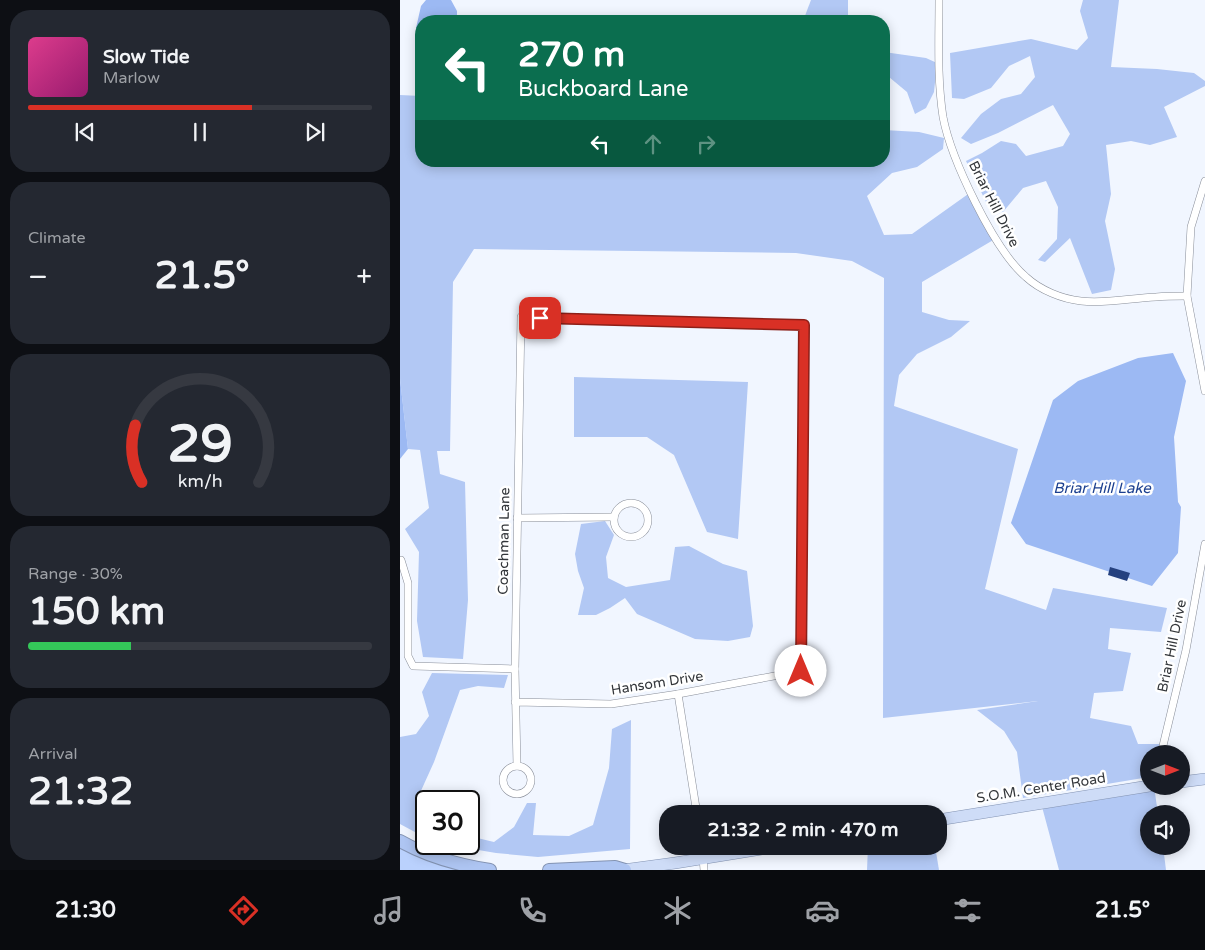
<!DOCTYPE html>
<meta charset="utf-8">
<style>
:root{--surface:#171b24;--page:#242831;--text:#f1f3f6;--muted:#9ea1a6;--line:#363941;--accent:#d93025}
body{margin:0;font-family:"Varela Round",sans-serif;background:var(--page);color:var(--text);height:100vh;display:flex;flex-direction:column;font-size:19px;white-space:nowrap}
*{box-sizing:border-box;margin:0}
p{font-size:16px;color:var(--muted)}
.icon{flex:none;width:28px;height:28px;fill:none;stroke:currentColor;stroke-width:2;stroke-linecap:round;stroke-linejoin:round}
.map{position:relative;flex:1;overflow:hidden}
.panel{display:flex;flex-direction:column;gap:10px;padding:10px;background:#0d0f14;width:400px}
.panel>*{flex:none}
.guide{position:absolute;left:15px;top:15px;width:475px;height:152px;border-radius:20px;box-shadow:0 2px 12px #0003;background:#0b6e4f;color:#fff;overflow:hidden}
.needle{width:32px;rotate:90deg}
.buttons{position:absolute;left:740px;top:745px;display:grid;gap:10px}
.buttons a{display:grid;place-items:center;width:50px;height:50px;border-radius:50%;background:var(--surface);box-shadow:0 2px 12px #0003;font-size:25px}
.speed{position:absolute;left:15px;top:790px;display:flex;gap:10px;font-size:25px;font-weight:700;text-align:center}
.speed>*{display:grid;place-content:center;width:65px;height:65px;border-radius:50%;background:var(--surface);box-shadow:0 2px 12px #0003;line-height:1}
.speed .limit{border:2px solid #111;border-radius:8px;background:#fff;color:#111}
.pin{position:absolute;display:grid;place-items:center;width:42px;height:42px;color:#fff;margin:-21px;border-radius:10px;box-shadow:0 2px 8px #0006}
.me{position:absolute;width:55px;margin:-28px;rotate:0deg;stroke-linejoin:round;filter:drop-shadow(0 0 4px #0008)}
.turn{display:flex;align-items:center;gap:18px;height:105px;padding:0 20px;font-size:22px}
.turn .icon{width:65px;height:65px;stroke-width:2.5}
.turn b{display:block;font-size:35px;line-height:42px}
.lanes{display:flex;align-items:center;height:48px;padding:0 20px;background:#0003;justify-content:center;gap:25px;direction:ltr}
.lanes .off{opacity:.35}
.big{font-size:38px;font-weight:700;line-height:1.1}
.panel .card{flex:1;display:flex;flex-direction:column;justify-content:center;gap:8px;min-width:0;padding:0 18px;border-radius:20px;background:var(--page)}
.panel .dial{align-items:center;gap:0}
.dial svg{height:130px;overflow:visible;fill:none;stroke:var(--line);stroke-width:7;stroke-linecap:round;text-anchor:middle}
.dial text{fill:var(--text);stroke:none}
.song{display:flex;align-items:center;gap:15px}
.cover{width:60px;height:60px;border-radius:8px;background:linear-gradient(135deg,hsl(330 70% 55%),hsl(320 70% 35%))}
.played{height:5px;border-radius:2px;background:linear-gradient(90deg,var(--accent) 65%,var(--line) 65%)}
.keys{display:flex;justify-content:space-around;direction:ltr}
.heat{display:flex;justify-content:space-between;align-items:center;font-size:28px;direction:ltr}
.charge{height:8px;border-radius:4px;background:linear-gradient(90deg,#34c759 30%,var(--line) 0)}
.trip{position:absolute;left:259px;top:805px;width:288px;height:50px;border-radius:20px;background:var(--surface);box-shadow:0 2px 12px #0003;font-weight:700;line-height:50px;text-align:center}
.tab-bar{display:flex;height:80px;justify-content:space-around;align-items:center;background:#090b0e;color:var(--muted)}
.tab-bar .icon{width:35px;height:35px}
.tab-bar .on{color:var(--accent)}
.tab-bar b{font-size:22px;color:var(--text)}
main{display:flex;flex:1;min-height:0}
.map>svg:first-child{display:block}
.green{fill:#bad1fd}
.forest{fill:#b2c8f4}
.water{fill:#9cb9f3}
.building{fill:#25417f}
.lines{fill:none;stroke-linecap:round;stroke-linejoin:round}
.street-casing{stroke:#898e99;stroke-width:8}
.primary-casing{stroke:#8393b2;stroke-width:12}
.highway-casing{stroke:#8393b2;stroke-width:14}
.street{stroke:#fff;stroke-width:7}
.primary{stroke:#cedcf7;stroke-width:11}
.highway{stroke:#aec5f2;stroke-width:12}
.route-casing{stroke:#8d1f18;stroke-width:12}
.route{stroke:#d93025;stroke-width:9}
.labels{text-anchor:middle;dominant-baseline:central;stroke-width:5;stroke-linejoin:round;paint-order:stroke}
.street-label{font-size:14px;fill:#33363a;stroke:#fff}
.water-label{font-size:15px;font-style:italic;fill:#1b3f8f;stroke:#fff}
</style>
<main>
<section class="panel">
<div class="card">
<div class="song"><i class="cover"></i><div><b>Slow Tide</b><p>Marlow</p></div></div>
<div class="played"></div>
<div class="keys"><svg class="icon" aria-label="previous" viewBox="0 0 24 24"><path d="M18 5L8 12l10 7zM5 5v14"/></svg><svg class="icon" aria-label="pause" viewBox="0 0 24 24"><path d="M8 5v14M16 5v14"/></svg><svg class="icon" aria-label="next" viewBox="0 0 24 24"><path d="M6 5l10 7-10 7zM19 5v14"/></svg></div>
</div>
<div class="card"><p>Climate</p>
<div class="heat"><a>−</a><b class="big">21.5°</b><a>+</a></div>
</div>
<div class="card dial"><svg viewBox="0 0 100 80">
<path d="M14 69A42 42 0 1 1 86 69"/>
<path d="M14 69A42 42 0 0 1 10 34" stroke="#d93025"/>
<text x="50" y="56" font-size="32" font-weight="700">29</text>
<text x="50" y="72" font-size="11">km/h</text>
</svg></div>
<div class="card"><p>Range · 30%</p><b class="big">150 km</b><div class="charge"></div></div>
<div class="card"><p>Arrival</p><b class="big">21:32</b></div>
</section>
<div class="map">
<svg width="805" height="870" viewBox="0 0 805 870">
<rect width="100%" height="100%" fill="#f1f6ff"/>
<path class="green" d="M 0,844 L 76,870 L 0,870 Z"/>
<g class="forest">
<path d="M 411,0 L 448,0 L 448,21 L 403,21 Z"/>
<path d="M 683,0 L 719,0 L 711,67 L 757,69 L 794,73 L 805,81 L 805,86 L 764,107 L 777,137 L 750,145 L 731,141 L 706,145 L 711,194 L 705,221 L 715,269 L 711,290 L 692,294 L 670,238 L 645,262 L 638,260 L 657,239 L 658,207 L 646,181 L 623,188 L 603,212 L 590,210 L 566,161 L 582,153 L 601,141 L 616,144 L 626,156 L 663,146 L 670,134 L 653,105 L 598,133 L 571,144 L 561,138 L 581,114 L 601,99 L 621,94 L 635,77 L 630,56 L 609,66 L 591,88 L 564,99 L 552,98 L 550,53 L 631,39 L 677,50 L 688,38 L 680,11 Z"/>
<path d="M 484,52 L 526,58 L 537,63 L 534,92 L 526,108 L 515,114 L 507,92 L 489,77 L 484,79 Z"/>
<path d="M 0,95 L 21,96 L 21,161 L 484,161 L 484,130 L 519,132 L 544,138 L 543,149 L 517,167 L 492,173 L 467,196 L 484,235 L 512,234 L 571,192 L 595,239 L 522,282 L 522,312 L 549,320 L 570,321 L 551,337 L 517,354 L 499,375 L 494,406 L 618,449 L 585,589 L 646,610 L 653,588 L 767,608 L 761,632 L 710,628 L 708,649 L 731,653 L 723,691 L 694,693 L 690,718 L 731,726 L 738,744 L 760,744 L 757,754 L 749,754 L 749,777 L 623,798 L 617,752 L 604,731 L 577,710 L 638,701 L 483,718 L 484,278 L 452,261 L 396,253 L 74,249 L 53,282 L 50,451 L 37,451 L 40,474 L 65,482 L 68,600 L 63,659 L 23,657 L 17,621 L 19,552 L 5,529 L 29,508 L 20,450 L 8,449 L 0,379 Z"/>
<path d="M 174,377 L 348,382 L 338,539 L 307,532 L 274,455 L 247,437 L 174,437 Z"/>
<path d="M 205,521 L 214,535 L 206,557 L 208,578 L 226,587 L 270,580 L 275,547 L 289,546 L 323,564 L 347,571 L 353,626 L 350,637 L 328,641 L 295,639 L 237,614 L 225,598 L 210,608 L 196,615 L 178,615 L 184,588 L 178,571 L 175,554 L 181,524 Z"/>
<path d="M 32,673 L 108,675 L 104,688 L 78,686 L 60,690 L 34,762 L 15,804 L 19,818 L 26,819 L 26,838 L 0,824 L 0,737 L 16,734 L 29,716 L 22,692 Z"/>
<path d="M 231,720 L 230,849 L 138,857 L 96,853 L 43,844 L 69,844 L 69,836 L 94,842 L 114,827 L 127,803 L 136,803 L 133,835 L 169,836 L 193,825 L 209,768 L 212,729 Z"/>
<path d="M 754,786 L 758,814 L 749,814 L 749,846 L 763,846 L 766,870 L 659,870 L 641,803 Z"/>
<path d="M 468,846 L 535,846 L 539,870 L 467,870 Z"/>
</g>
<g class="water">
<path d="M 26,0 L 51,0 L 57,11 L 57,16 L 54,19 L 49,18 L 47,21 L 21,21 L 21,33 L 19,33 L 16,28 L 21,6 Z"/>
<path d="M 773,353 L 786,381 L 774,437 L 778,502 L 781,507 L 778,553 L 752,586 L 626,544 L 611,523 L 653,400 L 678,381 L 738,358 Z"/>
<path d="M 0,379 L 8,449 L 0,459 Z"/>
</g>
<path class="building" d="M 710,567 L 730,573 L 727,581 L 708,575 Z"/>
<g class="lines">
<defs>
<g id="street">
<path d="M 539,0 C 539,39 537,78 543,117 C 551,159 594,250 626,277 C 640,290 662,299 681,301 C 706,304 731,298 756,297 C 766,296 777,296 787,296"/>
<path d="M 805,181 L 791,227 L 787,296 L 805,391"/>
<circle cx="231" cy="520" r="17"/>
<path d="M 117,518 L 214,517"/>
<path d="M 1,560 L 8,583 L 8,656 L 13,666 L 115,669"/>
<path d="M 278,694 L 297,814"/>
<path d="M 115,702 L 211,704 L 278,694 L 401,671 L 403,325 L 121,317 L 115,669 L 117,766"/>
<path d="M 761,754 L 786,650 L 805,544"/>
<circle cx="117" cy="780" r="14"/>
<path d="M 302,846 L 304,870"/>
</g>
<g id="primary">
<path d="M 781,782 L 805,779"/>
<path d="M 538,820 L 749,786"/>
<path d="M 223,870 L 275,863 L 381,846"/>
</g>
<g id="highway">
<path d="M 0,841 C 28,857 58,865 90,870"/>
<path d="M 149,870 L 215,867 L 225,870"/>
</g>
</defs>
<use href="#street" class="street-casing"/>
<use href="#primary" class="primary-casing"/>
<use href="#highway" class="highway-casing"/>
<use href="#street" class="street"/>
<use href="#primary" class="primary"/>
<use href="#highway" class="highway"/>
</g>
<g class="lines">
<defs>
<path id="route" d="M 140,318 L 404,325 L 401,671"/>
</defs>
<use href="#route" class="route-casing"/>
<use href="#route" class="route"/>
</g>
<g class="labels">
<g class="street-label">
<text transform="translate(594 204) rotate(63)">Briar Hill Drive</text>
<text transform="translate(104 541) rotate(-89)">Coachman Lane</text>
<text transform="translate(772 646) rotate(-78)">Briar Hill Drive</text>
<text transform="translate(257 683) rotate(-9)">Hansom Drive</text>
<text transform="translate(641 788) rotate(-9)">S.O.M. Center Road</text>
</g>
<g class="water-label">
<text x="702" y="488">Briar Hill Lake</text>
</g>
</g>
</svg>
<div class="buttons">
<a><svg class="needle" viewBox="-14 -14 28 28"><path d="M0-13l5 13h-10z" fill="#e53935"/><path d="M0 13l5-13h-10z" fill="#9ea1a6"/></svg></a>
<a><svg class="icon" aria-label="sound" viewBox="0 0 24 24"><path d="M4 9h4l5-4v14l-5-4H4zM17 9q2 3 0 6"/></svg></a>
</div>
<div class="speed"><div class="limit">30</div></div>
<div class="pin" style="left:140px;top:318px;background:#d93025"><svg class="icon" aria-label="arrive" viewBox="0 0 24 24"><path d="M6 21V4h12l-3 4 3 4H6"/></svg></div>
<svg class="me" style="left:401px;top:671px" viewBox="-20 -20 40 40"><circle r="19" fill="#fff"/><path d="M0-13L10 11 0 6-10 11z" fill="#d93025"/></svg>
<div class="trip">21:32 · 2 min · 470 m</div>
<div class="guide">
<div class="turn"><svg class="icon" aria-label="left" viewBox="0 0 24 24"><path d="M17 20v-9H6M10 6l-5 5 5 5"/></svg><div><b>270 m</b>Buckboard Lane</div></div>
<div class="lanes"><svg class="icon" aria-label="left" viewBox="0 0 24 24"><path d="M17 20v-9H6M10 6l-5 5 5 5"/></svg><svg class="icon off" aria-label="ahead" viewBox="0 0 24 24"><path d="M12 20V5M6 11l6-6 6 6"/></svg><svg class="icon off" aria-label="right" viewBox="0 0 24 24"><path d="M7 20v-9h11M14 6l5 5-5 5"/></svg></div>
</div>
</div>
</main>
<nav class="tab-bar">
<b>21:30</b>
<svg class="icon on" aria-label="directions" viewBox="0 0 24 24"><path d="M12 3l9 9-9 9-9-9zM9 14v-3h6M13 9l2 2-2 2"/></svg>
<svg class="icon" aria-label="music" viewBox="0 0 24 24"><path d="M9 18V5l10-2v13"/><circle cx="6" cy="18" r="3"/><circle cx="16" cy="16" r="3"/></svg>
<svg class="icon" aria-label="phone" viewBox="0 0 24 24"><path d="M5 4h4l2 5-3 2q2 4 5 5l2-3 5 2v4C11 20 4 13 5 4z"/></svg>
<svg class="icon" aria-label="climate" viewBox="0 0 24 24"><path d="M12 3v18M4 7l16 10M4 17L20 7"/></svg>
<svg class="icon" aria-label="car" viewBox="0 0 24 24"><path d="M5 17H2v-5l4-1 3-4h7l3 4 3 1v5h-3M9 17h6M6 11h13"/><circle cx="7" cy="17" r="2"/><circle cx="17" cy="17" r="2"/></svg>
<svg class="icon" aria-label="filters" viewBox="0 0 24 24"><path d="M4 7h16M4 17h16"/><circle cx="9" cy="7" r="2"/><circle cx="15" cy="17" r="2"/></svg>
<b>21.5°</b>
</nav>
